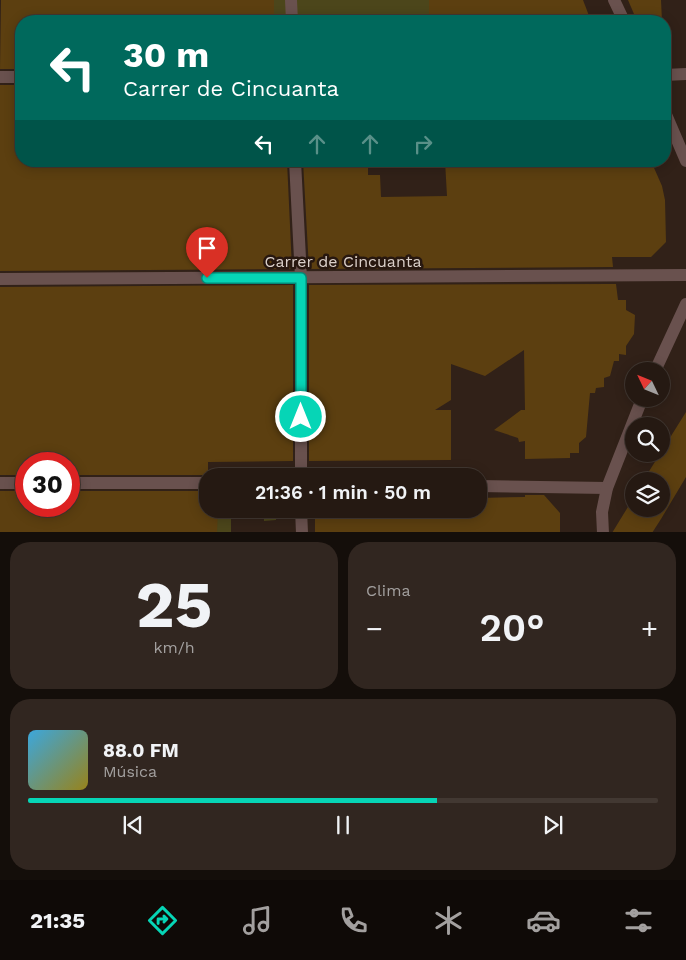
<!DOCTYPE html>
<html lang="es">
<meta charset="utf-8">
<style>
:root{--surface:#251912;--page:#312620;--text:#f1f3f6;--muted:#a3a09f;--line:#423832;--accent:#06d5b6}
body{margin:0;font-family:"Work Sans",sans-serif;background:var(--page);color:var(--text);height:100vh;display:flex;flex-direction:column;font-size:19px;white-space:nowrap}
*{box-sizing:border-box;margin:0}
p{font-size:16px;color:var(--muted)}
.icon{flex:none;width:28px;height:28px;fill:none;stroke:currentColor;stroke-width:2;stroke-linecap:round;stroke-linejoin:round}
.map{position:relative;height:532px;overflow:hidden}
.sheet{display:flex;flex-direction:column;gap:10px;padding:10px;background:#140e0a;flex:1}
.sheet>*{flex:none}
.top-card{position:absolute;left:15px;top:15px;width:656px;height:152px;border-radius:20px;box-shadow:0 2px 12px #0003,0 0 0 1px var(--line);background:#00695c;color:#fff;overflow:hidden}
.needle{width:32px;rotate:313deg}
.tools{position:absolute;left:625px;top:362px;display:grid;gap:10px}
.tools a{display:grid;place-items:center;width:45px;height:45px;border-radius:50%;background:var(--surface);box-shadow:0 2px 12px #0003,0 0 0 1px var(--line);font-size:25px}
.speed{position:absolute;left:15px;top:452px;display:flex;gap:10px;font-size:25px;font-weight:700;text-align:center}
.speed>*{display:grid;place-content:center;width:65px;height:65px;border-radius:50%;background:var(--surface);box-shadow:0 2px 12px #0003,0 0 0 1px var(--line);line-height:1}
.speed .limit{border:8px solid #d22;background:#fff;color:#111}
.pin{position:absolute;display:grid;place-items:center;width:42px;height:42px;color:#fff;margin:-51px -21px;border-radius:50% 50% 50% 0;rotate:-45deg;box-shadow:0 0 5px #0007}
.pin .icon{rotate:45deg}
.me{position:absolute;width:55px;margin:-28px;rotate:0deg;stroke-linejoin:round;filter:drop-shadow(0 0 4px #0008)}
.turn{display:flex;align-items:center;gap:18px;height:105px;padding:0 25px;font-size:22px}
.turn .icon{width:65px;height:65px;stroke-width:2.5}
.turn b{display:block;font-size:35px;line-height:42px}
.lanes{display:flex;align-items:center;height:48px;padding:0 25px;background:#0003;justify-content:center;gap:25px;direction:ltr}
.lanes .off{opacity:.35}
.big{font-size:38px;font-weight:600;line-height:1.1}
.sheet .widget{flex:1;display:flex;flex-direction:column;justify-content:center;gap:8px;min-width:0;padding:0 18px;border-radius:20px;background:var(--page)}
.sheet .dial{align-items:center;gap:0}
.dial b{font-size:65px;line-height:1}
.song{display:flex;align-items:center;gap:15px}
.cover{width:60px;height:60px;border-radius:8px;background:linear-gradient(135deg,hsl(200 70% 55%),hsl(50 70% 35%))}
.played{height:5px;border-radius:2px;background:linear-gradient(90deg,var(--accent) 65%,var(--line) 65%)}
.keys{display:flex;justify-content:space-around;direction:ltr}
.heat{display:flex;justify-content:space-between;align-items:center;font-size:28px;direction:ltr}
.sheet .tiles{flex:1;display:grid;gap:10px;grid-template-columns:1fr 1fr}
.widget:last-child{grid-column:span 2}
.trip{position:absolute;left:199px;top:468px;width:288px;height:50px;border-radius:20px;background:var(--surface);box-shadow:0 2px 12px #0003,0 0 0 1px var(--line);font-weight:600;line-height:50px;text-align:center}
.dock{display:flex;height:80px;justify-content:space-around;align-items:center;background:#0f0a07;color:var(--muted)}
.dock .icon{width:35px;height:35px}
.dock .on{color:var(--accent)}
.dock b{font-size:22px;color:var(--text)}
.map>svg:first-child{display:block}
.green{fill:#4c461b}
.building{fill:#5c3f10}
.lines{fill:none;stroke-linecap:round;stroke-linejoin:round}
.pedestrian{stroke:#69514e;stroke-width:12}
.minor{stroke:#69514e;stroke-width:12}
.tertiary{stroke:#69514e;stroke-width:12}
.route-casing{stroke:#048a76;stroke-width:12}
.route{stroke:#06d5b6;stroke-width:9}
.labels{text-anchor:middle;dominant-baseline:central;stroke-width:5;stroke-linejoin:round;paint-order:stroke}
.street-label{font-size:16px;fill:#dbd0ca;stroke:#27170f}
</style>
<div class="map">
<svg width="686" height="533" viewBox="0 0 686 533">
<rect width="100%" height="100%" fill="#312118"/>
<g class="green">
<rect x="274" y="0" width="155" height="21"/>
<path d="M 218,509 L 276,509 L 276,520 L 264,521 L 264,517 L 231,517 L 231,532 L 203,532 L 217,519 Z"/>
</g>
<g class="building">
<path d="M 1,0 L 274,0 L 274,21 L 21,21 L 21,69 L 0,69 Z"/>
<path d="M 429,0 L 583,0 L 591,21 L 429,21 Z"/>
<path d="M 628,0 L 661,0 L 662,21 L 637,21 Z"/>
<path d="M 0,85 L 21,85 L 21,161 L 287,161 L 292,269 L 0,271 Z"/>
<path d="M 303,161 L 348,161 L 348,164 L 362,164 L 361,167 L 368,167 L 368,175 L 380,175 L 381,197 L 447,196 L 445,161 L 651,161 L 662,186 L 665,200 L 666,242 L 651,257 L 612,257 L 613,267 L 309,269 Z"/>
<path d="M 616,284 L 618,300 L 626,300 L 626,310 L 635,315 L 634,334 L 626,346 L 626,355 L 619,354 L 619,361 L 614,361 L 610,376 L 604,378 L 604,387 L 596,388 L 595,393 L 590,393 L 586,437 L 579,443 L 579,453 L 570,453 L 570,458 L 525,459 L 525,441 L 519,442 L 518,438 L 494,430 L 521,410 L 525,410 L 524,350 L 485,376 L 451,364 L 451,400 L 435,410 L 451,410 L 451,460 L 309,461 L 309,285 Z"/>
<path d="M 293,285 L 293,461 L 208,462 L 208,475 L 69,475 L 69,464 L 26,464 L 26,475 L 0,475 L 0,287 Z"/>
<path d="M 686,412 L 686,477 L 661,519 L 652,533 L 612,533 L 634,497 L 634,509 L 661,509 L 661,481 L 643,481 Z"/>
<path d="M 0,491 L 26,491 L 26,506 L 69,506 L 69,491 L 208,491 L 208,509 L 218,509 L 217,533 L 0,533 Z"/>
<path d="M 525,495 L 544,495 L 560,513 L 560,533 L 315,533 L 315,509 L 478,509 L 478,498 L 525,497 Z"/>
</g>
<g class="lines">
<path class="pedestrian" d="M 291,0 L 292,21"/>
<g class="minor">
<path d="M 614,0 L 624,21"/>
<path d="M 665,75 L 686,74"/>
<path d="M 0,77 L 21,77"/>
<path d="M 665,112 L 686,161"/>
<path d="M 295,161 L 301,278 L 301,476"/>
<path d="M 301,509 L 302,533"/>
</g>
<g class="tertiary">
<path d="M 0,279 L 686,275"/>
<path d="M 655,371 L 686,304"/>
<path d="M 0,483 L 26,483"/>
<path d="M 69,483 L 208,483"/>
<path d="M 478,486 L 607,488"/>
<path d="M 603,533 L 602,512 L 607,488 L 642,399"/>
</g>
</g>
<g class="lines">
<defs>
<path id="route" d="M 207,278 L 301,278 L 301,417"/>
</defs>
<use href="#route" class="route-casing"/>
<use href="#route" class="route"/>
</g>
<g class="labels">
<g class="street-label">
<text x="343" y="261">Carrer de Cincuanta</text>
</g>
</g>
</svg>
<div class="tools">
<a><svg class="needle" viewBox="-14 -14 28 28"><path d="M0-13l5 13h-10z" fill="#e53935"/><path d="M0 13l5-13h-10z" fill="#a3a09f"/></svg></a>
<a><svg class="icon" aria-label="search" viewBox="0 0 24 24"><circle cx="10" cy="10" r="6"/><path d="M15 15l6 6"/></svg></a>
<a><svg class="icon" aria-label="layers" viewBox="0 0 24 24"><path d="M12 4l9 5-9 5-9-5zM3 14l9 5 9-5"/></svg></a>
</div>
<div class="speed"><div class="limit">30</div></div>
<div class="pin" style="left:207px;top:278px;background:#d93025"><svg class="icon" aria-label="arrive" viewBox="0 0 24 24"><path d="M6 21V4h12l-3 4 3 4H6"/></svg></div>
<svg class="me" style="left:301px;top:417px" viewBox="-20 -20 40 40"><circle r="17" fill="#06d5b6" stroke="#fff" stroke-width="3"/><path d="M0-11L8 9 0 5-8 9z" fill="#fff"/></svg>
<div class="trip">21:36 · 1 min · 50 m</div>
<div class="top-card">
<div class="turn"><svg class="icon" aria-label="left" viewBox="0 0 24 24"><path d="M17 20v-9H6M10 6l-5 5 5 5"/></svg><div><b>30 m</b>Carrer de Cincuanta</div></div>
<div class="lanes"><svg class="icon" aria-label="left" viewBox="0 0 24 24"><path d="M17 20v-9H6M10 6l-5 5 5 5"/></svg><svg class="icon off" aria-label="ahead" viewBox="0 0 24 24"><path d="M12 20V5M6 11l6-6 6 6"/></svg><svg class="icon off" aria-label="ahead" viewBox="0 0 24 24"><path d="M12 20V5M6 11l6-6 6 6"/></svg><svg class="icon off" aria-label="right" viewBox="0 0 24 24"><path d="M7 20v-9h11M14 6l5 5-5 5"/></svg></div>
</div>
</div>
<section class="sheet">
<div class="tiles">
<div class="widget dial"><b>25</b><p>km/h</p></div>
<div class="widget"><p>Clima</p>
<div class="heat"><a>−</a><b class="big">20°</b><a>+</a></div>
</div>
<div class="widget">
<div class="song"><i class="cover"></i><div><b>88.0 FM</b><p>Música</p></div></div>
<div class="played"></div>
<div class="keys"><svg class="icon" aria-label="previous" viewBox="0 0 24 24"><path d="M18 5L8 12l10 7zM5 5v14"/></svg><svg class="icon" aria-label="pause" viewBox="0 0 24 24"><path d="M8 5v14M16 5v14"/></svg><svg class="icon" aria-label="next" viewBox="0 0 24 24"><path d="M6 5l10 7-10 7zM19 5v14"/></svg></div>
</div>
</div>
</section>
<nav class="dock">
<b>21:35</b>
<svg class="icon on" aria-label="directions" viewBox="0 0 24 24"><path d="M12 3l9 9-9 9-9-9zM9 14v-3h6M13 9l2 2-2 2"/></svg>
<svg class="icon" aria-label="music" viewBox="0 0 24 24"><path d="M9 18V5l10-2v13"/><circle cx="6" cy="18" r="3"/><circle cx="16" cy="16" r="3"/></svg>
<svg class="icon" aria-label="phone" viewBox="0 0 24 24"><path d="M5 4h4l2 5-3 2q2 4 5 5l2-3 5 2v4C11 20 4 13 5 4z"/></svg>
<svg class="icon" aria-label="climate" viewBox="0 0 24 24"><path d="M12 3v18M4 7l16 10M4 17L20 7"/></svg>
<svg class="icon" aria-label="car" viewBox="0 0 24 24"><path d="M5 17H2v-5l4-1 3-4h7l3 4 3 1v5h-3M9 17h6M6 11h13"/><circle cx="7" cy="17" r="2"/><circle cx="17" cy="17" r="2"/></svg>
<svg class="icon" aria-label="filters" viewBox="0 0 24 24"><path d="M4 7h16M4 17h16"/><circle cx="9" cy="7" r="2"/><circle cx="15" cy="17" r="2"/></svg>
</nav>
